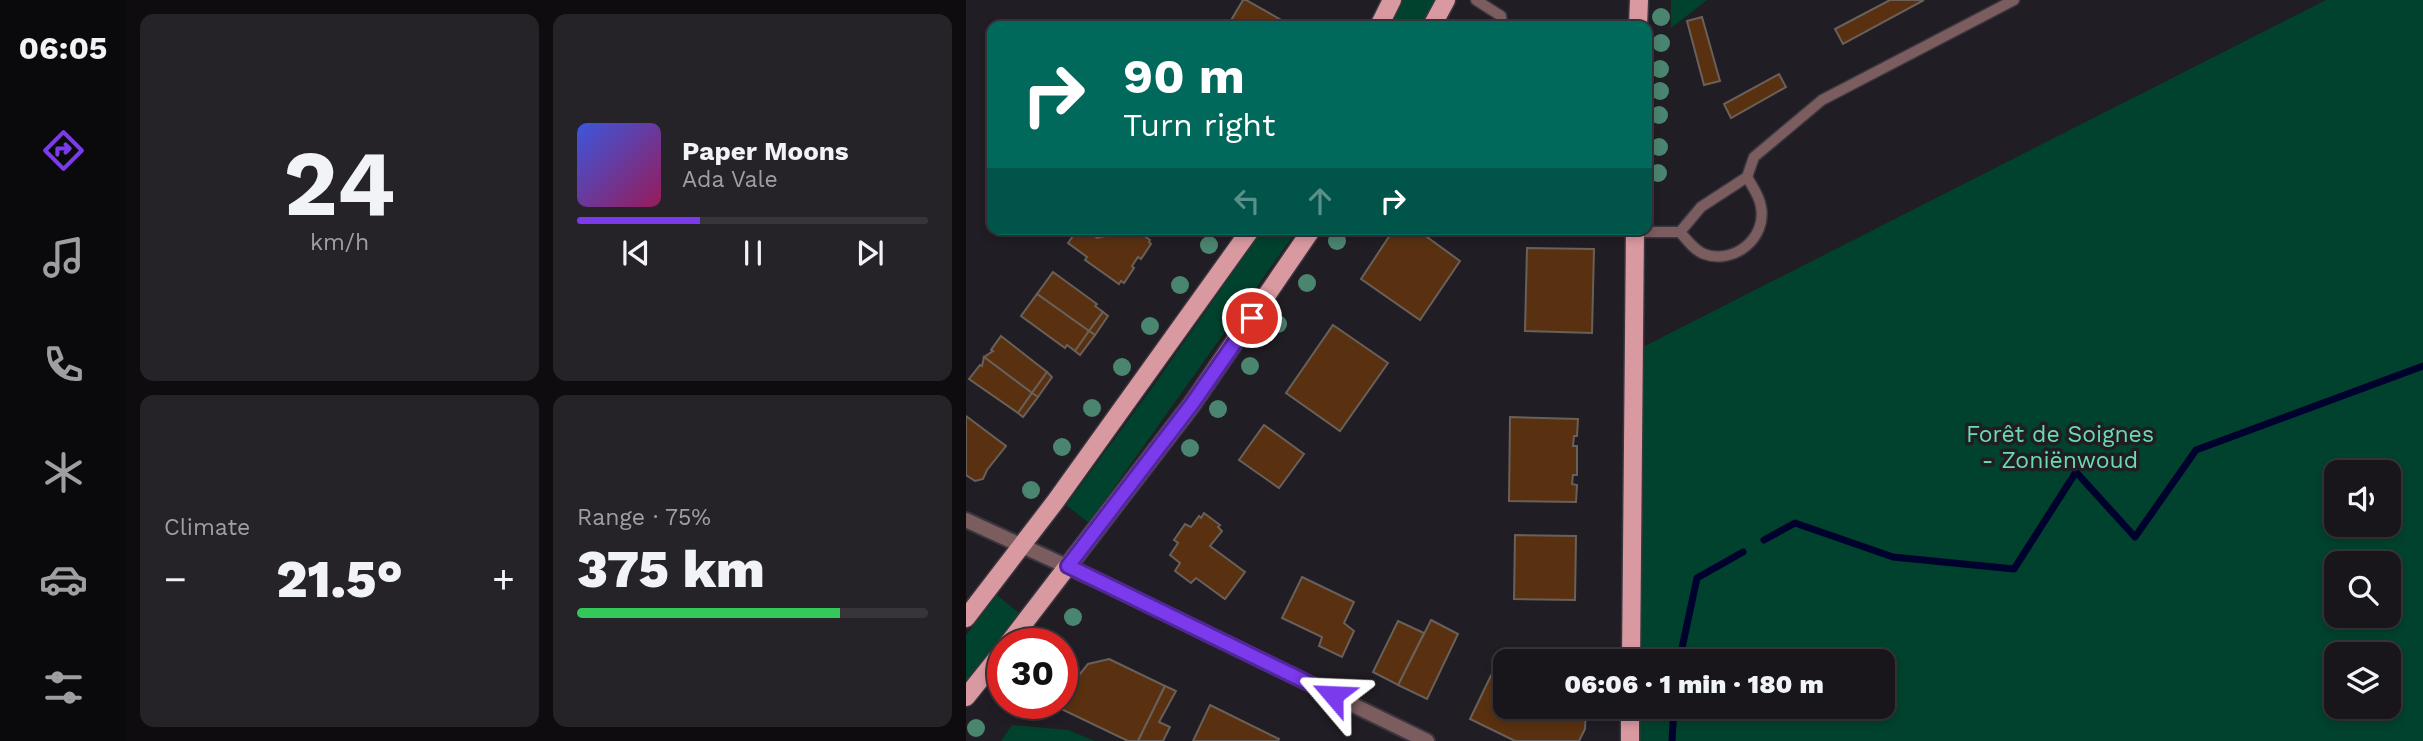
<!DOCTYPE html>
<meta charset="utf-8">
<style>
:root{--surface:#19161b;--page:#262328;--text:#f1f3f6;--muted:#9f9fa3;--line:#37353a;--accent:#7c3aed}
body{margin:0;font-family:"Work Sans",sans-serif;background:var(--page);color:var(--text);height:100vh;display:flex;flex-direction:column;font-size:26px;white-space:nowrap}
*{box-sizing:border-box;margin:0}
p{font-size:23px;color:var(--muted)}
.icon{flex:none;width:38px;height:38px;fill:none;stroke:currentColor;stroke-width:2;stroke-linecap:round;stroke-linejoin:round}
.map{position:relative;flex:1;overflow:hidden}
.panel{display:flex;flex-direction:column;gap:14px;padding:14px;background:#0e0c0f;width:840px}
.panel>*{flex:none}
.top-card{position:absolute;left:21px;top:21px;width:665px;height:214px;border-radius:14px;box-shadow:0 4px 10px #0003,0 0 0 2px var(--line);background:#00695c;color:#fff;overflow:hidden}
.controls{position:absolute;left:1358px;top:460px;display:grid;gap:14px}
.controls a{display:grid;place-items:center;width:77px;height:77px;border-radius:14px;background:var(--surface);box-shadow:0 4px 10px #0003,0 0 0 2px var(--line);font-size:35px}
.speed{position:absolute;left:21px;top:628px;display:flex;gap:14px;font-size:35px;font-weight:700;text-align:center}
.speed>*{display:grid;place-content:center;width:91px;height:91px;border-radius:50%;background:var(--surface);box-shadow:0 4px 10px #0003,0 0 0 2px var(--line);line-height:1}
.speed .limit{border:10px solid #d22;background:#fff;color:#111}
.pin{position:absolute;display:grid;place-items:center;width:60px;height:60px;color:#fff;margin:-30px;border:4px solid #fff;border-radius:50%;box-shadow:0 2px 7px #0007}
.me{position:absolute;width:77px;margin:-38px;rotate:296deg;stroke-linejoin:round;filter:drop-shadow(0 0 5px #0008)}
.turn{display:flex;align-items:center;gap:24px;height:147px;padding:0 21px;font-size:32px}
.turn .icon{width:91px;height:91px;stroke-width:2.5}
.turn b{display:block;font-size:49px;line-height:60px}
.lanes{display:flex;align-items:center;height:66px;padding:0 21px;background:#0003;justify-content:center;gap:35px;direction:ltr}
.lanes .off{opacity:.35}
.big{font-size:52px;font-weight:800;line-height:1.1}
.panel .widget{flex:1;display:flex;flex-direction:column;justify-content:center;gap:10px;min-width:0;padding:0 24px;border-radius:14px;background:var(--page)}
.panel .dial{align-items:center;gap:0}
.dial b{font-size:91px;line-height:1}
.song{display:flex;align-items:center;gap:21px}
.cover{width:84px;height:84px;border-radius:10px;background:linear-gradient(135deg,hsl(230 70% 55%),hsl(330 70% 35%))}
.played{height:7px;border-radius:4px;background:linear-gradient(90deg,var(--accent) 35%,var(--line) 35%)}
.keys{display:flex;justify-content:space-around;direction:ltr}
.heat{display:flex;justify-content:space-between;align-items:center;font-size:38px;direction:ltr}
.charge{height:10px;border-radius:5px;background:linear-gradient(90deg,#34c759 75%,var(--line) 0)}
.panel .tiles{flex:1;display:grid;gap:14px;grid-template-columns:repeat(2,1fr)}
.trip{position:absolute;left:527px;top:649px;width:402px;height:70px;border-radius:14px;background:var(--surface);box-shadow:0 4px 10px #0003,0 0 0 2px var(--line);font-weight:800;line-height:70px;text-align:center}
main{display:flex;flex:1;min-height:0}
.menu{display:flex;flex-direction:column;width:126px;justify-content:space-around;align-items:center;background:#0a090b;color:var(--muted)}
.menu .icon{width:49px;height:49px}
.menu .current{color:var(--accent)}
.menu b{font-size:32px;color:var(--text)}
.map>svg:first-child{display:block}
.green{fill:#00422d;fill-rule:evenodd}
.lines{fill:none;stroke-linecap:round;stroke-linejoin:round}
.stream{stroke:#00022d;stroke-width:7}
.building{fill:#593111;stroke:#696059;stroke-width:2}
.service-casing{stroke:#3b373e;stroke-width:13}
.minor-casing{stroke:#3b373e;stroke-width:18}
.primary-casing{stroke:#3b373e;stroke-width:21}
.service{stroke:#7b5c5f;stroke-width:10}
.minor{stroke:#7b5c5f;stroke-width:14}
.primary{stroke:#d999a0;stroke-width:18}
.tree{fill:#4a856f}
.route-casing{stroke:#51269a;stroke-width:18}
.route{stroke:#7c3aed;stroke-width:12}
.labels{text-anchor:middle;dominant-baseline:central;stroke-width:7;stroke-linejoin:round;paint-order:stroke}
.park-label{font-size:23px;fill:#6bdaad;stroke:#211d24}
</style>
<main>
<nav class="menu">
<b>06:05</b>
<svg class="icon current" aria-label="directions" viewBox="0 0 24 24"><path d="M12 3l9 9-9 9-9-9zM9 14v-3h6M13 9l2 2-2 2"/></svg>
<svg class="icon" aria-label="music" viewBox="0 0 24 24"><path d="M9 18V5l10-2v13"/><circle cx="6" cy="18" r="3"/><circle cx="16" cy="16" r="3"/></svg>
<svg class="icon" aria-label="phone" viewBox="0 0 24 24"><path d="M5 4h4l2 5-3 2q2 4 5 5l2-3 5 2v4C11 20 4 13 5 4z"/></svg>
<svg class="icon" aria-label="climate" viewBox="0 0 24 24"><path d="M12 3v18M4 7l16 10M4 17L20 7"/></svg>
<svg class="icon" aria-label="car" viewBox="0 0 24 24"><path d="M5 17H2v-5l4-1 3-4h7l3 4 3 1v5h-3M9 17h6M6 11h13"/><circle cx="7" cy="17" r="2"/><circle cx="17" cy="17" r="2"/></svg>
<svg class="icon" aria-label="filters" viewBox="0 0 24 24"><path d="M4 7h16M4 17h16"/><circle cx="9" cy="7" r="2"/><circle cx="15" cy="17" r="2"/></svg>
</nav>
<section class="panel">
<div class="tiles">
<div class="widget dial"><b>24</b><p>km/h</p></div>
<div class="widget">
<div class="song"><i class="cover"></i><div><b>Paper Moons</b><p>Ada Vale</p></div></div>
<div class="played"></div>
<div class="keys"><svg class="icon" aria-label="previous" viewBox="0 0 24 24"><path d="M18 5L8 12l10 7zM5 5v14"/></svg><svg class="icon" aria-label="pause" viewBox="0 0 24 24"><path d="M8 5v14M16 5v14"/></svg><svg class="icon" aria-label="next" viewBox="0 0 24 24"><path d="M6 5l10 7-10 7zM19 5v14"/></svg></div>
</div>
<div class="widget"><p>Climate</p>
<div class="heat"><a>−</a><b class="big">21.5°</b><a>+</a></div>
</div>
<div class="widget"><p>Range · 75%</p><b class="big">375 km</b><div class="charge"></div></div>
</div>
</section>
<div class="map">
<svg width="1457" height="741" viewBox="0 0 1457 741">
<rect width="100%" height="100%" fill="#211d24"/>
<g class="green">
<path d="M 436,0 L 470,0 L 456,26 L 423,26 Z"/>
<path d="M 705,0 L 741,0 L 705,28 Z"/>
<path d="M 1360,0 L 1457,0 L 1457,741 L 664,741 L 665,707 L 917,707 L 917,662 L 666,661 L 671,350 ZM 1370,472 L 1423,472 L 1423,525 L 1370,525 ZM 1370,564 L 1423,564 L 1423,616 L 1370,616 ZM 1370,654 L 1423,654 L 1423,707 L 1370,707 Z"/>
<path d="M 297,229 L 332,229 L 123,523 L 100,505 L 188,385 Z"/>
<path d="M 31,595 L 54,614 L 0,682 L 0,635 Z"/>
<path d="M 46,725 L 102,730 L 129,741 L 35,741 Z"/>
</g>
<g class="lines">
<g class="stream">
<path d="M 798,540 L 829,523 L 927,557 L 1048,569 L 1110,472 L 1169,537 L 1230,450 L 1457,366"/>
<path d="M 713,662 L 731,578 L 777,552"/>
<path d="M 706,741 L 708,707"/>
</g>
</g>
<g class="building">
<path d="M 277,0 L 280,0 L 326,26 L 271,26 L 264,22 Z"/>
<path d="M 924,0 L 958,0 L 877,44 L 869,29 Z"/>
<path d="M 736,17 L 754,81 L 738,85 L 721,21 Z"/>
<path d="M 813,74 L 820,87 L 765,118 L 758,104 Z"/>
<path d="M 112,229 L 120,229 L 131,238 L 169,229 L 184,240 L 183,242 L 185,244 L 175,259 L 172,257 L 166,266 L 168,268 L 158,283 L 155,281 L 153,284 L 119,260 L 121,257 L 102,243 Z"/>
<path d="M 428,229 L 450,229 L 494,261 L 454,320 L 395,279 Z"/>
<path d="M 561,248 L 628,249 L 626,333 L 559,331 Z"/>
<path d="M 87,272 L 131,304 L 129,306 L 137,312 L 123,331 L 71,294 Z"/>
<path d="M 71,294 L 123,331 L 109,351 L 101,345 L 99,348 L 55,316 Z"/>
<path d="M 137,312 L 142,316 L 129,335 L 123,331 Z"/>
<path d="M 367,325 L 422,363 L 374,431 L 320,393 Z"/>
<path d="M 123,331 L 129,335 L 114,355 L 109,351 Z"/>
<path d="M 35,336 L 81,372 L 66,393 L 18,357 L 27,351 L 25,350 Z"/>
<path d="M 18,357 L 66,393 L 52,413 L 3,379 L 14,365 L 16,366 Z"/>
<path d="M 81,372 L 86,377 L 72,397 L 66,393 Z"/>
<path d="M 66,393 L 72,397 L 57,417 L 52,413 Z"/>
<path d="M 0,416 L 40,446 L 21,470 L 17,479 L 9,481 L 0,475 Z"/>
<path d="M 544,417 L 612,419 L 611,436 L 608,436 L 607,446 L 611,446 L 611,475 L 607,475 L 606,484 L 611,485 L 610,502 L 543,501 Z"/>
<path d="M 298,425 L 338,454 L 313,488 L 273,460 Z"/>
<path d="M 238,513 L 254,525 L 252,527 L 256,531 L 244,546 L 279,572 L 259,599 L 230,578 L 225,583 L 209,571 L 214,563 L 204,555 L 212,543 L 208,540 L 219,524 L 225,527 L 233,516 L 235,518 Z"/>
<path d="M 549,535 L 610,536 L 609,600 L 548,599 Z"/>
<path d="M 336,577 L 388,602 L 378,623 L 388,631 L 376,657 L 353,646 L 356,637 L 316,618 Z"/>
<path d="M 465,620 L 492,634 L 461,699 L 432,685 Z"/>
<path d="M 432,621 L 458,633 L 432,685 L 407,672 Z"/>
<path d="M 143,659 L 199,686 L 172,741 L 162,741 L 89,706 L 96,704 L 96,696 L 122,664 Z"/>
<path d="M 530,665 L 539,669 L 539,707 L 620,708 L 619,729 L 613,741 L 549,741 L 504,719 Z"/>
<path d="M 199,686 L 210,691 L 193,722 L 204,727 L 197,741 L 172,741 Z"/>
<path d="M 244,705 L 313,739 L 312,741 L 227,741 Z"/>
</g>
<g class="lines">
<defs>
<g id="service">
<path d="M 510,0 L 535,16 L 536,26"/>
<path d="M 669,232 L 714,232"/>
<path d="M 714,232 L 735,207 L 781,177 L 788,157 L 856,100 L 1048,0"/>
<path d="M 714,232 C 721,240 728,250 738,254 C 768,265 801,238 795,207 C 794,197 786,186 781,177"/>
</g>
<path id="minor" d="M 0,520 L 139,584 L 461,741"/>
<g id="primary">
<path d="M 413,26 L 426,0"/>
<path d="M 466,26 L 480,0"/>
<path d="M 672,26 L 673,0"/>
<path d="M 0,618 L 89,502 L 285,229"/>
<path d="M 42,644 L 226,404 L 346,229"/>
<path d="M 665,662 L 669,229"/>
<path d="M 0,697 L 37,651"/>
<path d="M 664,741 L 664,707"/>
</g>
</defs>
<use href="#service" class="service-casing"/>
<use href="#minor" class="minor-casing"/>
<use href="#primary" class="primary-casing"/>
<use href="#service" class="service"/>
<use href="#minor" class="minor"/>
<use href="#primary" class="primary"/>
</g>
<g class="tree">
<circle cx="695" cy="17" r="9"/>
<circle cx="695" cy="43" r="9"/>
<circle cx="694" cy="69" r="9"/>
<circle cx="694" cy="91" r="9"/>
<circle cx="693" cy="115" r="9"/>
<circle cx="693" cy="147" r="9"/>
<circle cx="692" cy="173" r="9"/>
<circle cx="371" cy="241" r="9"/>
<circle cx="243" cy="245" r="9"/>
<circle cx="341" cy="283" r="9"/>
<circle cx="214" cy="285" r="9"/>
<circle cx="312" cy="324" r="9"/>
<circle cx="184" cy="326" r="9"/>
<circle cx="284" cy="366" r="9"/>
<circle cx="156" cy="367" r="9"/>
<circle cx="126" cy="408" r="9"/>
<circle cx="252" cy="409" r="9"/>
<circle cx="96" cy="447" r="9"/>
<circle cx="224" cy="448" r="9"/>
<circle cx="65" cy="490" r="9"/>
<circle cx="107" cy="617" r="9"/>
<circle cx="10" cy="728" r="9"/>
</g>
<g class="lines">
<defs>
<path id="route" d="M 286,318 L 226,404 L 102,566 L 367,695"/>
</defs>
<use href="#route" class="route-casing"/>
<use href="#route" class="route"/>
</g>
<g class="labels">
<g class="park-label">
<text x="1094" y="434">Forêt de Soignes<tspan x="1094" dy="26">- Zoniënwoud</tspan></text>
</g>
</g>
</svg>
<div class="controls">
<a><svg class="icon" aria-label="sound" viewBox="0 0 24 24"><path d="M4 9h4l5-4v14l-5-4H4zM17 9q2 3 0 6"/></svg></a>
<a><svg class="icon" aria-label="search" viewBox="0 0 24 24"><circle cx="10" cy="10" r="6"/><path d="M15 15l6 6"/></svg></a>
<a><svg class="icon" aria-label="layers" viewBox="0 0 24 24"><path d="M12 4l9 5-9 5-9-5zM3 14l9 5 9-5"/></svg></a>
</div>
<div class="speed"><div class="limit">30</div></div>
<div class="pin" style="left:286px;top:318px;background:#d93025"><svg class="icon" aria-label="arrive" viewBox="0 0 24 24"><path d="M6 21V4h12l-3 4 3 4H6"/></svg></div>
<svg class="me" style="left:367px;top:695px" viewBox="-20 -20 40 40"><path d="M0-17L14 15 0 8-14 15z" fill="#7c3aed" stroke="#fff" stroke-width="4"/></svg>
<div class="trip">06:06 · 1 min · 180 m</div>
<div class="top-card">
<div class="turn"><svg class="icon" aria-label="right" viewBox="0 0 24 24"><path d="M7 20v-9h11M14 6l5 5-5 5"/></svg><div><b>90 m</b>Turn right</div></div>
<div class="lanes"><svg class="icon off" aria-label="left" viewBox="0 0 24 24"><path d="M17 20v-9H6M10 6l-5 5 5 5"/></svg><svg class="icon off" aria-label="ahead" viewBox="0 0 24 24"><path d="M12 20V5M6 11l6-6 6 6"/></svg><svg class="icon" aria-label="right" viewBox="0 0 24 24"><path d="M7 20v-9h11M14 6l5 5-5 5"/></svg></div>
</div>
</div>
</main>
